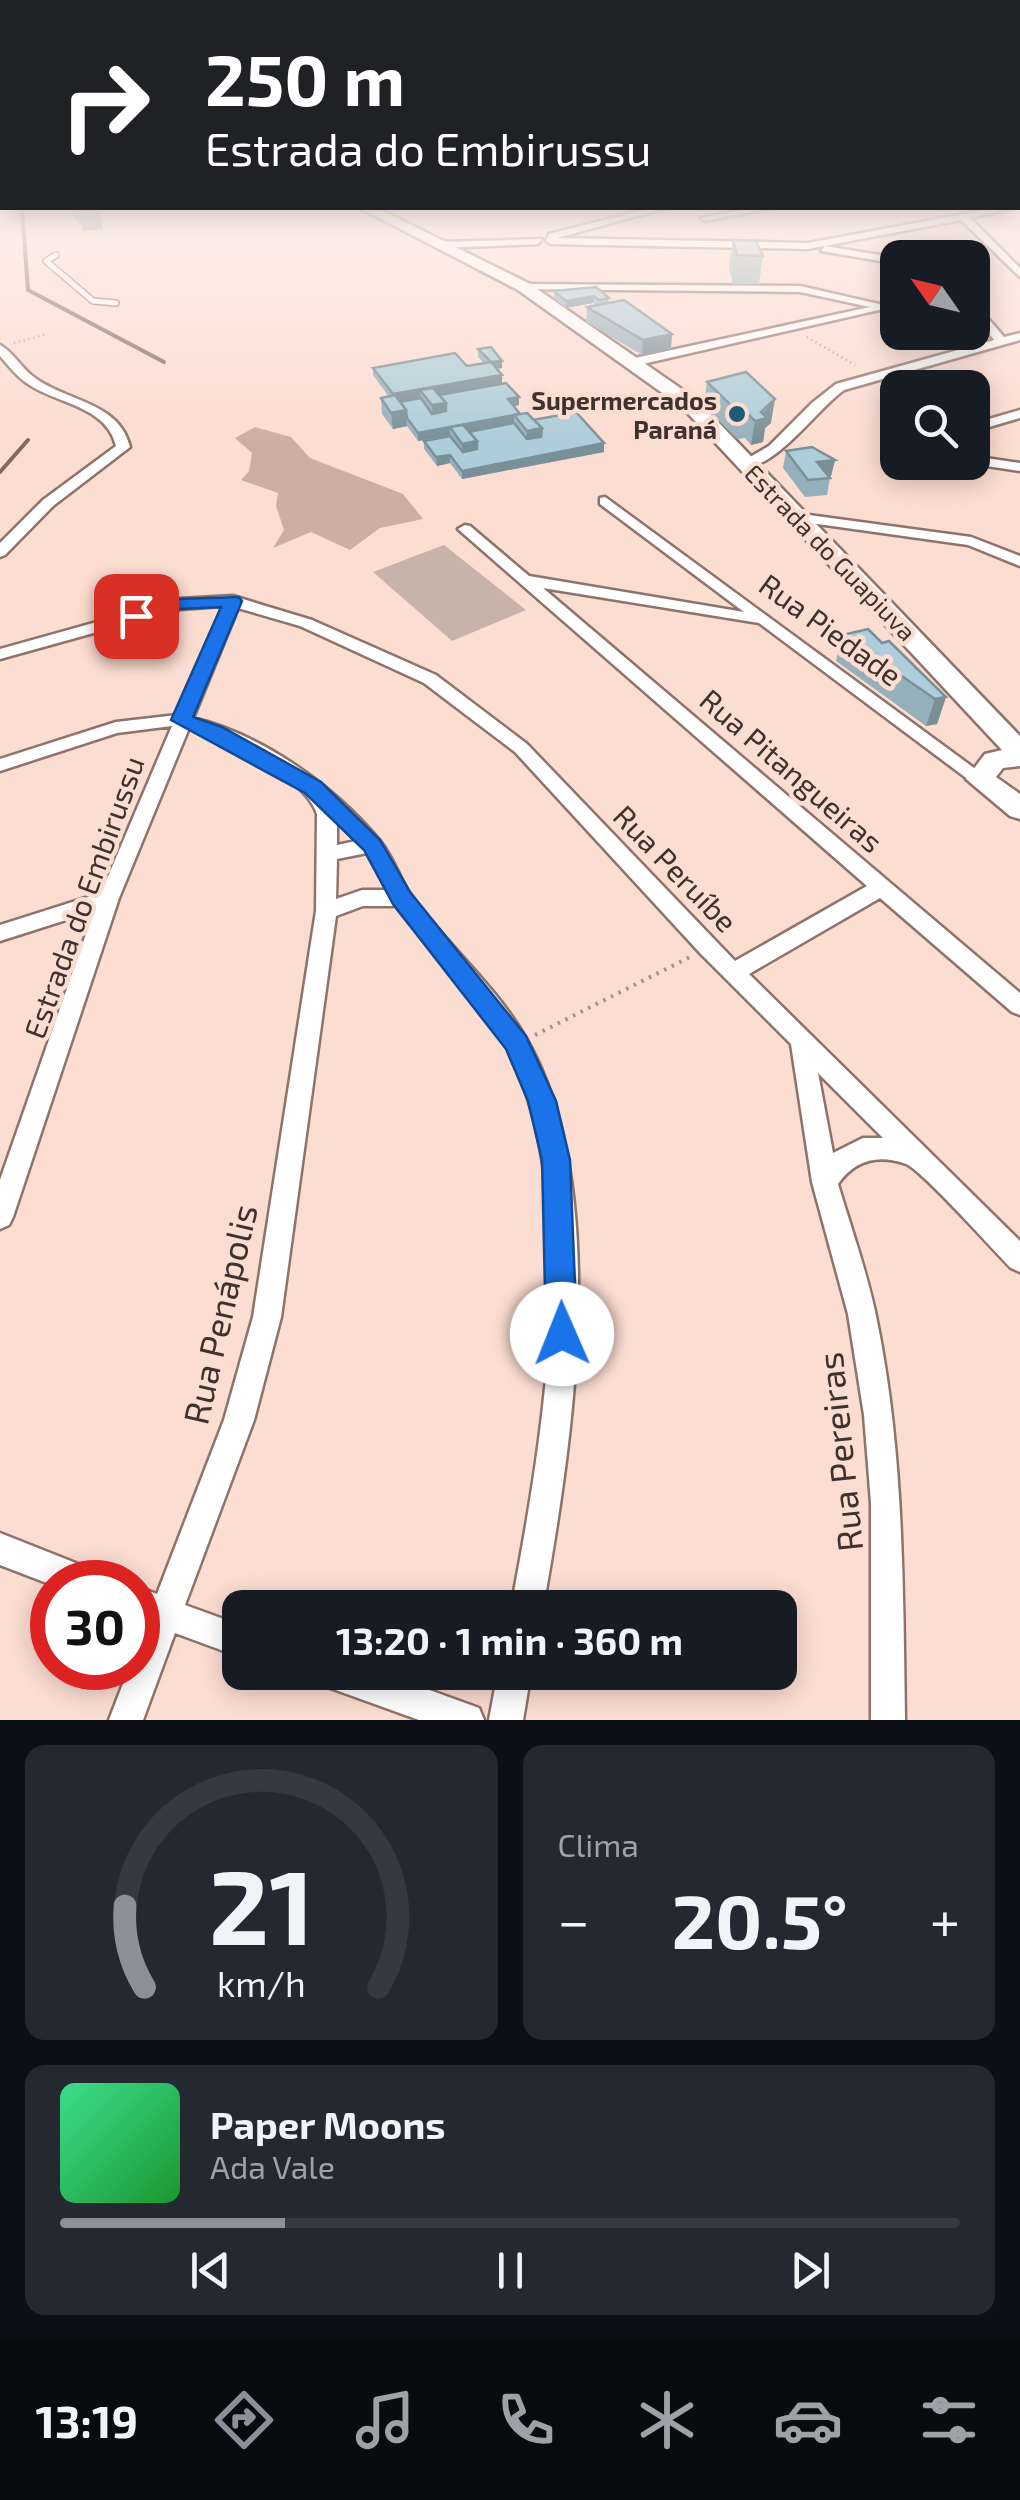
<!DOCTYPE html>
<html lang="pt">
<meta charset="utf-8">
<style>
:root{--surface:#171b24;--page:#242831;--text:#f1f3f6;--muted:#9ea1a6;--line:#363941;--accent:#8c9099}
body{margin:0;font-family:"Exo 2",sans-serif;background:var(--page);color:var(--text);height:100vh;display:flex;flex-direction:column;font-size:38px;white-space:nowrap}
*{box-sizing:border-box;margin:0}
p{font-size:32px;color:var(--muted)}
.icon{flex:none;width:55px;height:55px;fill:none;stroke:currentColor;stroke-width:2;stroke-linecap:round;stroke-linejoin:round}
.map{position:relative;height:1720px;overflow:hidden}
.drawer{display:flex;flex-direction:column;gap:25px;padding:25px;background:#0d0f14;flex:1}
.drawer>*{flex:none}
.banner{position:absolute;left:0px;top:0px;width:1020px;height:210px;box-shadow:0 5px 25px #0003;background:#202124;color:#fff;overflow:hidden}
.needle{width:65px;rotate:304deg}
.controls{position:absolute;left:880px;top:240px;display:grid;gap:20px}
.controls a{display:grid;place-items:center;width:110px;height:110px;border-radius:20px;background:var(--surface);box-shadow:0 5px 25px #0003;font-size:50px}
.speed{position:absolute;left:30px;top:1560px;display:flex;gap:20px;font-size:50px;font-weight:700;text-align:center}
.speed>*{display:grid;place-content:center;width:130px;height:130px;border-radius:50%;background:var(--surface);box-shadow:0 5px 25px #0003;line-height:1}
.speed .limit{border:15px solid #d22;background:#fff;color:#111}
.pin{position:absolute;display:grid;place-items:center;width:85px;height:85px;color:#fff;margin:-42px;border-radius:20px;box-shadow:0 5px 15px #0006}
.me{position:absolute;width:110px;margin:-55px;rotate:359deg;stroke-linejoin:round;filter:drop-shadow(0 0 8px #0008)}
.turn{display:flex;align-items:center;gap:35px;height:210px;padding:0 40px;font-size:45px}
.turn .icon{width:130px;height:130px;stroke-width:2.5}
.turn b{display:block;font-size:70px;line-height:85px}
.big{font-size:75px;font-weight:700;line-height:1.1}
.drawer .card{flex:1;display:flex;flex-direction:column;justify-content:center;gap:15px;min-width:0;padding:0 35px;border-radius:20px;background:var(--page)}
.drawer .dial{align-items:center;gap:0}
.dial svg{height:260px;overflow:visible;fill:none;stroke:var(--line);stroke-width:7;stroke-linecap:round;text-anchor:middle}
.dial text{fill:var(--text);stroke:none}
.song{display:flex;align-items:center;gap:30px}
.cover{width:120px;height:120px;border-radius:15px;background:linear-gradient(135deg,hsl(150 70% 55%),hsl(130 70% 35%))}
.played{height:10px;border-radius:5px;background:linear-gradient(90deg,var(--accent) 25%,var(--line) 25%)}
.keys{display:flex;justify-content:space-around;direction:ltr}
.heat{display:flex;justify-content:space-between;align-items:center;font-size:55px;direction:ltr}
.drawer .tiles{flex:1;display:grid;gap:25px;grid-template-columns:1fr 1fr}
.card:last-child{grid-column:span 2}
.trip{position:absolute;left:222px;top:1590px;width:575px;height:100px;border-radius:20px;background:var(--surface);box-shadow:0 5px 25px #0003;font-weight:700;line-height:100px;text-align:center}
.tab-bar{display:flex;height:160px;justify-content:space-around;align-items:center;background:#090b0e;color:var(--muted)}
.tab-bar .icon{width:70px;height:70px}
.tab-bar .current{color:var(--accent)}
.tab-bar b{font-size:45px;color:var(--text)}
.map>svg:first-child{display:block}
.green{fill:#c8b3ab}
.forest{fill:#ceaea3}
.lines{fill:none;stroke-linecap:round;stroke-linejoin:round}
.stream{stroke:#836961;stroke-width:4}
.lane-casing{stroke:#8f736a;stroke-width:8}
.street-casing{stroke:#8f736a;stroke-width:5}
.secondary-casing{stroke:#8f736a;stroke-width:5}
.path-far1{stroke:#a69088;stroke-width:2.5;stroke-dasharray:1 4;stroke-linecap:butt}
.path{stroke:#a69088;stroke-width:4;stroke-dasharray:2.5 6;stroke-linecap:butt}
.lane{stroke:#fff;stroke-width:5}
.street{fill:#fff;fill-rule:evenodd}
.secondary{fill:#fff;fill-rule:evenodd}
.wall{fill:#96b0bb}
.shaded-wall{fill:#7a9099}
.building{fill:#aecdda;stroke:#7a9099;stroke-width:2.5}
.route{fill:#1a73e8;stroke:#114b97;stroke-width:2.5}
.poi-dot{fill:#1e5e74;stroke:#fcddd2;stroke-width:4}
.labels{text-anchor:middle;dominant-baseline:central;stroke-width:9;stroke-linejoin:round;paint-order:stroke}
.far-poi-label{font-size:25px;font-weight:bold;fill:#3e322e;stroke:#fcddd2;text-anchor:end}
.far-street-label{font-size:25px;fill:#3e322e;stroke:#fcddd2}
.street-label{font-size:30px;fill:#3e322e;stroke:#fcddd2}
.near-street-label{font-size:35px;fill:#3e322e;stroke:#fcddd2}
</style>
<div class="map">
<svg width="1020" height="1720" viewBox="0 0 1020 1720">
<rect width="100%" height="100%" fill="#fcddd2"/>
<path class="green" d="M 444,545 L 526,610 L 452,641 L 373,572 Z"/>
<path class="forest" d="M 255,427 L 291,437 L 310,458 L 403,494 L 423,519 L 380,528 L 350,550 L 311,532 L 273,548 L 284,530 L 276,506 L 278,493 L 241,480 L 249,471 L 252,453 L 235,438 Z"/>
<g class="lines">
<g class="stream">
<path d="M 22,208 L 28,290 L 164,362"/>
<path d="M 0,472 L 28,440"/>
</g>
<defs>
<path id="lane" d="M 56,255 L 46,261 L 93,301 L 116,303"/>
<g id="street">
<path d="M 652,208 L 666,208 L 557,238 L 808,243 L 997,208 L 1014,208 L 970,218 L 1020,268 L 1020,277 L 961,220 L 808,249 L 551,244 L 546,241 L 549,234 Z"/>
<path d="M 752,208 L 771,208 L 706,221 L 701,218 Z"/>
<path d="M 542,239 L 538,244 L 440,248 L 435,245 L 440,242 Z"/>
<path d="M 825,246 L 898,258 L 898,264 L 821,251 Z"/>
<path d="M 524,284 L 800,286 L 892,307 L 634,366 L 628,362 L 630,359 L 870,307 L 800,292 L 520,289 L 519,287 Z"/>
<path d="M 972,300 L 1004,337 L 1020,333 L 1020,340 L 844,390 C 817,409 776,469 743,467 L 743,461 L 769,446 L 812,403 L 836,384 L 994,340 L 972,311 Z"/>
<path d="M 0,345 C 14,353 22,369 35,378 C 68,402 119,402 130,447 L 53,506 L 5,555 L 0,557 L 0,543 L 43,500 L 116,446 C 107,406 57,404 28,384 C 17,377 9,366 0,356 Z"/>
<path d="M 1020,410 L 1020,418 L 972,432 L 972,424 Z"/>
<path d="M 972,456 L 1020,463 L 1020,471 L 967,463 L 972,462 Z"/>
<path d="M 605,497 L 989,779 L 987,783 L 973,783 L 759,623 L 543,588 L 1020,993 L 1020,1015 L 1012,1012 L 880,898 L 749,974 L 1020,1241 L 1020,1272 L 1011,1268 C 993,1250 922,1170 906,1164 C 878,1154 855,1160 838,1184 C 851,1228 867,1272 876,1316 C 904,1450 903,1585 905,1720 L 871,1720 L 871,1503 L 864,1415 L 848,1314 L 812,1182 L 791,1044 L 701,954 L 515,752 L 424,683 L 300,626 L 238,608 L 193,718 C 263,735 334,786 380,841 C 393,857 399,877 410,894 C 445,943 493,983 524,1035 C 613,1183 572,1445 543,1608 L 511,1608 C 542,1443 584,1206 509,1050 C 482,996 432,954 396,906 L 363,906 L 336,916 L 281,1317 L 254,1420 L 185,1605 L 240,1625 L 240,1657 L 175,1633 L 143,1720 L 109,1720 L 129,1668 L 138,1668 L 138,1646 L 147,1622 L 138,1619 L 138,1587 L 157,1594 L 224,1420 L 253,1317 L 316,911 L 317,814 C 305,777 226,738 189,728 L 119,898 L 13,1217 L 9,1225 L 0,1229 L 0,1180 L 94,911 L 0,941 L 0,925 L 101,893 L 172,726 L 117,733 L 0,771 L 0,759 L 116,722 L 177,715 L 223,606 L 180,609 L 0,659 L 0,649 L 179,599 L 233,596 L 312,620 L 436,675 L 527,744 L 735,961 L 867,886 L 458,529 L 465,525 L 470,526 L 529,576 L 744,612 L 600,504 L 600,498 ZM 337,821 L 356,841 L 337,845 ZM 367,853 L 387,890 L 362,890 L 336,899 L 337,859 ZM 818,1073 L 883,1138 L 863,1138 L 833,1153 Z"/>
<path d="M 794,513 L 971,537 L 1020,556 L 1020,566 L 968,545 L 789,520 L 789,514 Z"/>
<path d="M 0,1533 L 96,1571 L 101,1582 L 52,1582 L 52,1585 L 0,1565 Z"/>
<path d="M 315,1672 L 380,1672 L 479,1708 L 484,1720 L 419,1720 L 319,1684 Z"/>
<path d="M 498,1672 L 531,1672 L 523,1720 L 489,1720 Z"/>
</g>
<path id="secondary" d="M 360,208 L 377,208 L 530,284 L 696,399 L 1020,736 L 1020,766 L 1003,768 L 996,777 L 1020,794 L 1020,819 L 1010,816 L 966,779 L 985,754 L 1002,750 L 682,407 L 518,290 Z"/>
</defs>
<use href="#lane" class="lane-casing"/>
<use href="#street" class="street-casing"/>
<use href="#secondary" class="secondary-casing"/>
<g class="path-far1">
<path d="M 807,337 L 855,365"/>
<path d="M 14,343 L 44,335"/>
</g>
<path class="path" d="M 535,1035 L 692,956"/>
<use href="#lane" class="lane"/>
<use href="#street" class="street"/>
<use href="#secondary" class="secondary"/>
</g>
<g class="wall">
<path d="M 70,208 L 98,208 L 103,229 L 83,231 Z"/>
<path d="M 733,240 L 763,256 L 759,284 L 733,284 L 729,268 Z"/>
<path d="M 554,291 L 609,298 L 608,303 L 671,349 L 642,355 L 586,322 L 587,307 L 595,305 L 593,303 L 565,308 L 554,298 Z"/>
<path d="M 478,349 L 502,368 L 497,369 L 502,375 L 502,383 L 519,397 L 519,405 L 514,406 L 520,414 L 604,443 L 604,452 L 462,479 L 450,463 L 437,466 L 424,449 L 424,441 L 450,435 L 418,441 L 407,426 L 393,429 L 382,414 L 381,398 L 389,397 L 373,375 L 373,368 L 467,366 L 484,363 L 478,357 Z"/>
<path d="M 707,382 L 771,423 L 765,428 L 763,442 L 751,445 L 745,438 L 737,439 L 704,406 Z"/>
<path d="M 786,451 L 835,460 L 831,476 L 829,477 L 830,478 L 827,495 L 805,497 L 783,468 Z"/>
<path d="M 842,635 L 882,643 L 946,697 L 937,724 L 926,726 L 836,661 Z"/>
</g>
<g class="shaded-wall">
<path d="M 78,208 L 98,208 L 103,229 L 83,231 Z"/>
<path d="M 594,296 L 593,303 L 565,308 L 566,301 Z"/>
<path d="M 672,334 L 671,349 L 642,355 L 643,340 Z"/>
<path d="M 502,361 L 502,368 L 491,370 L 491,362 Z"/>
<path d="M 502,375 L 502,383 L 425,397 L 420,390 L 421,398 L 394,403 L 393,394 Z"/>
<path d="M 519,397 L 519,405 L 508,408 L 508,399 Z"/>
<path d="M 775,399 L 771,423 L 765,428 L 763,442 L 751,445 L 755,421 Z"/>
<path d="M 446,403 L 446,419 L 433,422 L 432,405 Z"/>
<path d="M 406,410 L 407,426 L 393,429 L 391,413 Z"/>
<path d="M 514,415 L 514,423 L 455,434 L 450,427 L 450,435 L 418,441 L 418,433 Z"/>
<path d="M 542,428 L 541,445 L 527,448 L 527,431 Z"/>
<path d="M 477,441 L 477,458 L 463,461 L 462,444 Z"/>
<path d="M 604,443 L 604,452 L 462,479 L 462,471 Z"/>
<path d="M 450,455 L 450,463 L 437,466 L 436,457 Z"/>
<path d="M 835,460 L 831,476 L 814,479 L 817,462 Z"/>
<path d="M 946,697 L 937,724 L 926,726 L 935,699 Z"/>
</g>
<g class="building">
<path d="M 733,240 L 756,241 L 763,256 L 737,255 Z"/>
<path d="M 596,287 L 609,298 L 599,300 L 594,296 L 566,301 L 554,291 Z"/>
<path d="M 624,300 L 672,334 L 643,340 L 587,307 Z"/>
<path d="M 491,347 L 502,361 L 491,362 L 478,349 Z"/>
<path d="M 455,353 L 467,366 L 491,362 L 502,375 L 393,394 L 373,368 Z"/>
<path d="M 746,372 L 775,399 L 761,412 L 767,418 L 755,421 L 748,414 L 741,415 L 707,382 Z"/>
<path d="M 506,383 L 519,397 L 508,399 L 520,414 L 418,433 L 407,418 L 406,410 L 400,402 L 421,398 L 432,414 L 446,411 L 446,403 L 439,395 Z"/>
<path d="M 433,388 L 446,403 L 432,405 L 420,390 Z"/>
<path d="M 395,395 L 406,410 L 391,413 L 381,398 Z"/>
<path d="M 576,412 L 604,443 L 462,471 L 450,455 L 436,457 L 424,441 L 450,436 L 463,452 L 477,449 L 477,441 L 469,432 L 514,423 L 527,439 L 541,437 L 542,428 L 533,420 Z"/>
<path d="M 527,413 L 542,428 L 527,431 L 514,415 Z"/>
<path d="M 463,425 L 477,441 L 462,444 L 450,427 Z"/>
<path d="M 812,447 L 835,460 L 817,462 L 830,478 L 808,480 L 786,451 Z"/>
<path d="M 868,629 L 882,643 L 889,641 L 946,697 L 935,699 L 842,635 Z"/>
</g>
<linearGradient id="sky" x2="0" y2="1"><stop stop-color="#8ba0bb"/><stop offset="0.45" stop-color="#fef0eb"/><stop offset="1" stop-color="#fef0eb" stop-opacity="0"/></linearGradient>
<rect width="1020" height="442" fill="url(#sky)"/>
<path class="route" d="M 239,597 L 242,601 L 193,717 L 222,727 L 321,782 L 380,840 L 410,892 L 526,1036 L 556,1101 L 570,1160 L 577,1334 L 573,1346 L 562,1350 L 550,1346 L 546,1334 L 542,1160 L 528,1101 L 506,1049 L 393,904 L 364,850 L 305,793 L 171,720 L 221,607 L 180,609 L 136,622 L 127,616 L 178,599 Z"/>
<circle class="poi-dot" cx="737" cy="414" r="10"/>
<g class="labels">
<g class="far-poi-label">
<text x="717" y="400">Supermercados<tspan x="717" dy="29">Paraná</tspan></text>
</g>
<g class="far-street-label">
<text transform="translate(831 552) rotate(46)">Estrada do Guapiuva</text>
</g>
<g class="street-label">
<text transform="translate(831 629) rotate(36)">Rua Piedade</text>
<text transform="translate(792 770) rotate(41)">Rua Pitangueiras</text>
<text transform="translate(676 868) rotate(46)">Rua Peruíbe</text>
<text transform="translate(83 897) rotate(-70)">Estrada do Embirussu</text>
</g>
<g class="near-street-label">
<text transform="translate(219 1314) rotate(-77)">Rua Penápolis</text>
<text transform="translate(839 1452) rotate(-96)">Rua Pereiras</text>
</g>
</g>
</svg>
<div class="controls">
<a><svg class="needle" viewBox="-14 -14 28 28"><path d="M0-13l5 13h-10z" fill="#e53935"/><path d="M0 13l5-13h-10z" fill="#9ea1a6"/></svg></a>
<a><svg class="icon" aria-label="search" viewBox="0 0 24 24"><circle cx="10" cy="10" r="6"/><path d="M15 15l6 6"/></svg></a>
</div>
<div class="speed"><div class="limit">30</div></div>
<div class="pin" style="left:136px;top:616px;background:#d93025"><svg class="icon" aria-label="arrive" viewBox="0 0 24 24"><path d="M6 21V4h12l-3 4 3 4H6"/></svg></div>
<svg class="me" style="left:562px;top:1334px" viewBox="-20 -20 40 40"><circle r="19" fill="#fff"/><path d="M0-13L10 11 0 6-10 11z" fill="#1a73e8"/></svg>
<div class="trip">13:20 · 1 min · 360 m</div>
<div class="banner">
<div class="turn"><svg class="icon" aria-label="right" viewBox="0 0 24 24"><path d="M7 20v-9h11M14 6l5 5-5 5"/></svg><div><b>250 m</b>Estrada do Embirussu</div></div>
</div>
</div>
<section class="drawer">
<div class="tiles">
<div class="card dial"><svg viewBox="0 0 100 80">
<path d="M14 69A42 42 0 1 1 86 69"/>
<path d="M14 69A42 42 0 0 1 8 44" stroke="#8c9099"/>
<text x="50" y="56" font-size="32" font-weight="700">21</text>
<text x="50" y="72" font-size="11">km/h</text>
</svg></div>
<div class="card"><p>Clima</p>
<div class="heat"><a>−</a><b class="big">20.5°</b><a>+</a></div>
</div>
<div class="card">
<div class="song"><i class="cover"></i><div><b>Paper Moons</b><p>Ada Vale</p></div></div>
<div class="played"></div>
<div class="keys"><svg class="icon" aria-label="previous" viewBox="0 0 24 24"><path d="M18 5L8 12l10 7zM5 5v14"/></svg><svg class="icon" aria-label="pause" viewBox="0 0 24 24"><path d="M8 5v14M16 5v14"/></svg><svg class="icon" aria-label="next" viewBox="0 0 24 24"><path d="M6 5l10 7-10 7zM19 5v14"/></svg></div>
</div>
</div>
</section>
<nav class="tab-bar">
<b>13:19</b>
<svg class="icon current" aria-label="directions" viewBox="0 0 24 24"><path d="M12 3l9 9-9 9-9-9zM9 14v-3h6M13 9l2 2-2 2"/></svg>
<svg class="icon" aria-label="music" viewBox="0 0 24 24"><path d="M9 18V5l10-2v13"/><circle cx="6" cy="18" r="3"/><circle cx="16" cy="16" r="3"/></svg>
<svg class="icon" aria-label="phone" viewBox="0 0 24 24"><path d="M5 4h4l2 5-3 2q2 4 5 5l2-3 5 2v4C11 20 4 13 5 4z"/></svg>
<svg class="icon" aria-label="climate" viewBox="0 0 24 24"><path d="M12 3v18M4 7l16 10M4 17L20 7"/></svg>
<svg class="icon" aria-label="car" viewBox="0 0 24 24"><path d="M5 17H2v-5l4-1 3-4h7l3 4 3 1v5h-3M9 17h6M6 11h13"/><circle cx="7" cy="17" r="2"/><circle cx="17" cy="17" r="2"/></svg>
<svg class="icon" aria-label="filters" viewBox="0 0 24 24"><path d="M4 7h16M4 17h16"/><circle cx="9" cy="7" r="2"/><circle cx="15" cy="17" r="2"/></svg>
</nav>
